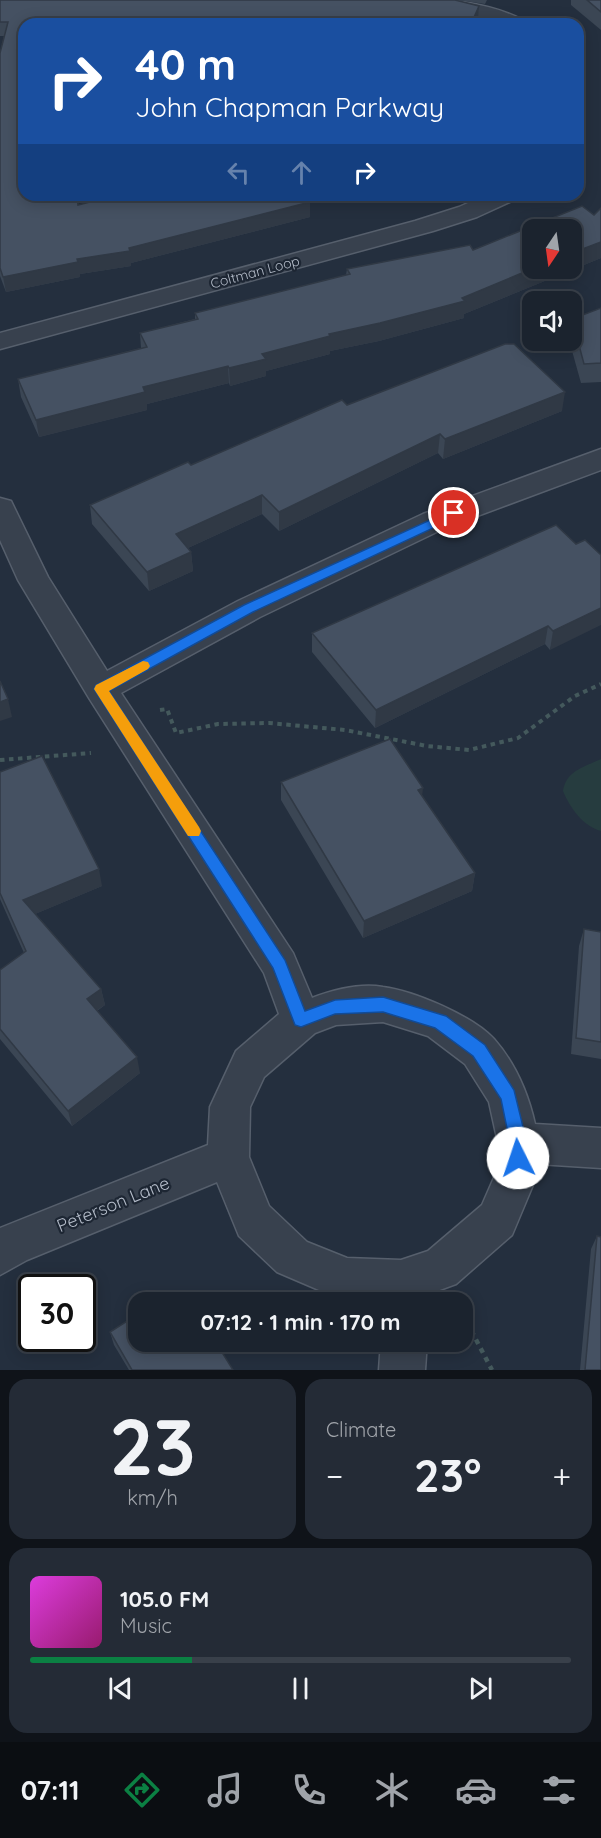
<!DOCTYPE html>
<meta charset="utf-8">
<style>
:root{--surface:#1b232e;--page:#242b36;--text:#f1f3f6;--muted:#a0a4aa;--line:#39404a;--accent:#0b8043}
body{margin:0;font-family:Quicksand,sans-serif;background:var(--page);color:var(--text);height:100vh;display:flex;flex-direction:column;font-size:22px;white-space:nowrap}
*{box-sizing:border-box;margin:0}
p{font-size:20px;color:var(--muted)}
.icon{flex:none;width:33px;height:33px;fill:none;stroke:currentColor;stroke-width:2;stroke-linecap:round;stroke-linejoin:round}
.map{position:relative;height:1370px;overflow:hidden}
.details{display:flex;flex-direction:column;gap:9px;padding:9px;background:#0f1319;flex:1}
.details>*{flex:none}
.banner{position:absolute;left:18px;top:18px;width:566px;height:183px;border-radius:18px;box-shadow:0 3px 15px #0003,0 0 0 2px var(--line);background:#1a4fa0;color:#fff;overflow:hidden}
.needle{width:39px;rotate:193deg}
.controls{position:absolute;left:522px;top:219px;display:grid;gap:12px}
.controls a{display:grid;place-items:center;width:60px;height:60px;border-radius:12px;background:var(--surface);box-shadow:0 3px 15px #0003,0 0 0 2px var(--line);font-size:30px}
.speed{position:absolute;left:18px;top:1274px;display:flex;gap:12px;font-size:30px;font-weight:700;text-align:center}
.speed>*{display:grid;place-content:center;width:78px;height:78px;border-radius:50%;background:var(--surface);box-shadow:0 3px 15px #0003,0 0 0 2px var(--line);line-height:1}
.speed .limit{border:3px solid #111;border-radius:9px;background:#fff;color:#111}
.pin{position:absolute;display:grid;place-items:center;width:51px;height:51px;color:#fff;margin:-26px;border:3px solid #fff;border-radius:50%;box-shadow:0 2px 6px #0007}
.me{position:absolute;width:66px;margin:-33px;rotate:356deg;stroke-linejoin:round;filter:drop-shadow(0 0 4px #0008)}
.turn{display:flex;align-items:center;gap:21px;height:126px;padding:0 18px;font-size:27px}
.turn .icon{width:78px;height:78px;stroke-width:2.5}
.turn b{display:block;font-size:42px;line-height:51px}
.lanes{display:flex;align-items:center;height:57px;padding:0 18px;background:#0003;justify-content:center;gap:30px;direction:ltr}
.lanes .off{opacity:.35}
.big{font-size:45px;font-weight:700;line-height:1.1}
.details .tile{flex:1;display:flex;flex-direction:column;justify-content:center;gap:9px;min-width:0;padding:0 21px;border-radius:18px;background:var(--page)}
.details .dial{align-items:center;gap:0}
.dial b{font-size:78px;line-height:1}
.song{display:flex;align-items:center;gap:18px}
.cover{width:72px;height:72px;border-radius:9px;background:linear-gradient(135deg,hsl(300 70% 55%),hsl(320 70% 35%))}
.played{height:6px;border-radius:3px;background:linear-gradient(90deg,var(--accent) 30%,var(--line) 30%)}
.keys{display:flex;justify-content:space-around;direction:ltr}
.heat{display:flex;justify-content:space-between;align-items:center;font-size:33px;direction:ltr}
.details .tiles{flex:1;display:grid;gap:9px;grid-template-columns:1fr 1fr}
.tile:last-child{grid-column:span 2}
.trip{position:absolute;left:128px;top:1292px;width:345px;height:60px;border-radius:18px;background:var(--surface);box-shadow:0 3px 15px #0003,0 0 0 2px var(--line);font-weight:700;line-height:60px;text-align:center}
.tabs{display:flex;height:96px;justify-content:space-around;align-items:center;background:#0b0e12;color:var(--muted)}
.tabs .icon{width:42px;height:42px}
.tabs .current{color:var(--accent)}
.tabs b{font-size:27px;color:var(--text)}
.map>svg:first-child{display:block}
.green{fill:#263c3f}
.lines{fill:none;stroke-linecap:round;stroke-linejoin:round}
.minor-casing{stroke:#565f6c;stroke-width:3}
.path-far1{stroke:#44595c;stroke-width:4;stroke-dasharray:4.5 4.5;stroke-linecap:butt}
.path{stroke:#44595c;stroke-width:4.5;stroke-dasharray:5 5;stroke-linecap:butt}
.minor{fill:#38414e;fill-rule:evenodd}
.wall{fill:#3b4654}
.shaded-wall{fill:#303945}
.building{fill:#455162;stroke:#303945;stroke-width:1.5}
.route{fill:#1a73e8;stroke:#114b97;stroke-width:1.5}
.slow{fill:#f59e0b}
.labels{text-anchor:middle;dominant-baseline:central;stroke-width:4.5;stroke-linejoin:round;paint-order:stroke}
.far-street-label{font-size:14px;fill:#b4bcc9;stroke:#1d2633}
.near-street-label{font-size:18px;fill:#b4bcc9;stroke:#1d2633}
</style>
<div class="map">
<svg width="601" height="1370" viewBox="0 0 601 1370">
<rect width="100%" height="100%" fill="#242f3e"/>
<path class="green" d="M 601,759 L 601,831 C 583,826 570,808 563,791 C 566,771 584,767 601,759 Z"/>
<g class="lines">
<defs>
<g id="minor">
<path d="M 420,0 C 457,0 489,3 523,20 L 526,24 C 494,24 455,12 423,4 Z"/>
<path d="M 486,195 L 518,195 L 514,200 L 477,217 L 433,231 L 0,349 L 0,333 L 415,221 L 459,207 Z"/>
<path d="M 601,449 L 601,470 L 445,528 L 260,617 L 121,693 L 293,953 L 312,998 C 333,990 360,983 383,987 C 414,991 473,1016 494,1039 C 515,1063 528,1093 535,1124 L 601,1128 L 601,1168 L 538,1164 L 538,1173 L 512,1235 L 456,1284 L 407,1302 L 347,1302 L 277,1272 L 239,1236 L 217,1182 L 27,1260 L 0,1275 L 0,1228 L 208,1145 L 210,1107 L 236,1051 L 279,1014 L 264,973 L 89,698 L 18,580 L 0,540 L 0,498 L 11,501 L 48,577 L 107,671 L 238,601 L 423,514 ZM 383,1022 L 428,1036 L 465,1064 L 489,1102 L 498,1143 L 496,1173 L 482,1205 L 428,1251 L 401,1260 L 347,1258 L 307,1242 L 269,1206 L 249,1157 L 250,1107 L 264,1077 L 315,1033 L 336,1025 Z"/>
<path d="M 381,1341 L 427,1341 L 425,1370 L 379,1370 Z"/>
</g>
</defs>
<use href="#minor" class="minor-casing"/>
<g class="path-far1">
<path d="M 160,710 L 167,709 L 176,733 L 218,724 L 269,723 L 345,730 L 427,746 L 469,750 L 518,738 L 575,696 L 601,684"/>
<path d="M 0,760 L 91,753"/>
</g>
<path class="path" d="M 462,1313 L 492,1370"/>
<use href="#minor" class="minor"/>
</g>
<g class="wall">
<path d="M 0,0 L 479,6 L 478,20 L 476,24 L 24,24 L 79,205 L 340,195 L 310,201 L 310,217 L 131,263 L 131,266 L 80,274 L 80,277 L 6,292 L 0,276 L 0,53 L 4,36 L 0,36 Z"/>
<path d="M 458,0 L 487,0 L 485,4 Z"/>
<path d="M 571,0 L 601,0 L 601,30 L 571,5 Z"/>
<path d="M 601,208 L 601,258 L 464,314 L 464,318 L 379,341 L 330,351 L 330,354 L 266,371 L 266,376 L 230,386 L 229,383 L 147,404 L 147,410 L 39,437 L 21,397 L 18,379 L 141,348 L 140,333 L 195,319 L 195,313 L 346,275 L 347,269 L 473,250 L 594,215 Z"/>
<path d="M 601,308 L 601,382 L 581,383 L 569,340 L 572,340 L 572,319 Z"/>
<path d="M 347,405 L 562,411 L 443,459 L 438,453 L 279,531 L 262,514 L 188,548 L 191,552 L 193,571 L 149,591 L 92,524 L 90,505 Z"/>
<path d="M 576,544 L 550,650 L 545,644 L 375,728 L 312,652 L 312,633 Z"/>
<path d="M 0,772 L 102,886 L 35,914 L 101,989 L 105,1005 L 97,1011 L 140,1073 L 72,1126 L 0,1039 L 0,970 L 24,953 L 0,899 Z"/>
<path d="M 281,782 L 422,796 L 475,873 L 472,891 L 363,938 L 281,800 Z"/>
<path d="M 584,929 L 601,932 L 601,1059 L 571,1054 L 579,946 Z"/>
<path d="M 597,1236 L 601,1370 L 580,1370 L 591,1249 Z"/>
<path d="M 110,1332 L 233,1370 L 129,1370 L 114,1345 Z"/>
</g>
<g class="shaded-wall">
<path d="M 479,6 L 478,20 L 476,24 L 471,24 Z"/>
<path d="M 301,195 L 340,195 L 301,203 Z"/>
<path d="M 310,202 L 310,217 L 131,263 L 131,266 L 80,274 L 80,277 L 6,292 L 3,277 L 77,259 L 129,248 Z"/>
<path d="M 601,242 L 601,258 L 464,314 L 464,318 L 379,341 L 330,351 L 330,354 L 266,371 L 266,376 L 230,386 L 229,368 L 262,354 L 329,334 L 462,298 L 534,268 L 572,268 L 572,253 Z"/>
<path d="M 228,366 L 229,383 L 147,404 L 147,410 L 39,437 L 36,420 L 143,387 Z"/>
<path d="M 565,392 L 562,411 L 443,459 L 445,439 Z"/>
<path d="M 440,434 L 438,453 L 279,531 L 279,512 Z"/>
<path d="M 262,495 L 262,514 L 177,553 L 176,534 Z"/>
<path d="M 191,552 L 193,571 L 149,591 L 147,572 Z"/>
<path d="M 601,608 L 601,625 L 550,650 L 553,631 Z"/>
<path d="M 548,626 L 545,644 L 375,728 L 376,710 Z"/>
<path d="M 8,699 L 12,717 L 0,721 L 0,702 Z"/>
<path d="M 423,788 L 421,806 L 418,790 Z"/>
<path d="M 99,869 L 102,886 L 28,917 L 23,900 Z"/>
<path d="M 475,873 L 472,891 L 363,938 L 364,921 Z"/>
<path d="M 101,989 L 105,1005 L 90,1015 L 87,999 Z"/>
<path d="M 137,1057 L 140,1073 L 72,1126 L 68,1111 Z"/>
</g>
<g class="building">
<path d="M 0,0 L 455,0 L 479,6 L 471,24 L 24,24 L 24,195 L 77,195 L 78,205 L 117,195 L 305,195 L 310,202 L 129,248 L 130,251 L 77,259 L 78,262 L 3,277 L 0,268 L 0,53 L 8,22 L 0,22 Z"/>
<path d="M 587,0 L 601,0 L 601,12 Z"/>
<path d="M 582,206 L 594,215 L 601,208 L 601,242 L 572,253 L 572,230 L 532,230 L 532,268 L 534,268 L 462,298 L 465,301 L 380,323 L 329,334 L 330,336 L 262,354 L 266,359 L 229,368 L 228,366 L 143,387 L 145,392 L 36,420 L 18,379 L 147,347 L 140,333 L 198,319 L 195,313 L 350,274 L 347,269 L 470,245 L 473,250 Z"/>
<path d="M 601,308 L 601,363 L 584,364 L 572,319 Z"/>
<path d="M 505,344 L 514,344 L 565,392 L 445,439 L 440,434 L 279,512 L 262,495 L 176,534 L 191,552 L 147,572 L 90,505 L 188,462 L 191,465 L 342,400 L 347,405 Z"/>
<path d="M 556,525 L 576,544 L 585,540 L 601,555 L 601,608 L 553,631 L 548,626 L 376,710 L 312,633 Z"/>
<path d="M 0,681 L 8,699 L 0,702 Z"/>
<path d="M 390,739 L 423,788 L 418,790 L 475,873 L 364,921 L 281,782 Z"/>
<path d="M 42,756 L 99,869 L 23,900 L 101,989 L 87,999 L 137,1057 L 68,1111 L 0,1029 L 0,970 L 26,951 L 0,893 L 0,772 Z"/>
<path d="M 584,929 L 601,932 L 601,1042 L 576,1038 Z"/>
<path d="M 597,1236 L 601,1237 L 601,1370 L 585,1370 Z"/>
<path d="M 163,1297 L 166,1302 L 156,1302 Z"/>
<path d="M 138,1314 L 138,1341 L 215,1341 L 233,1370 L 132,1370 L 110,1332 Z"/>
</g>
<path class="route" d="M 454,509 L 461,513 L 459,516 L 253,612 L 109,691 L 285,960 L 305,1011 L 335,1000 L 383,997 L 446,1016 L 485,1045 L 514,1090 L 527,1143 L 524,1164 L 518,1166 L 512,1164 L 509,1158 L 510,1143 L 501,1099 L 473,1056 L 435,1028 L 383,1012 L 335,1014 L 301,1027 L 295,1025 L 273,968 L 94,689 L 96,685 L 244,605 Z"/>
<path class="slow" d="M 143,661 L 148,662 L 150,666 L 148,669 L 109,691 L 199,827 L 201,831 L 199,836 L 188,836 L 94,689 L 96,685 Z"/>
<g class="labels">
<g class="far-street-label">
<text transform="translate(255 272) rotate(-15)">Coltman Loop</text>
</g>
<g class="near-street-label">
<text transform="translate(113 1204) rotate(-22)">Peterson Lane</text>
</g>
</g>
</svg>
<div class="controls">
<a><svg class="needle" viewBox="-14 -14 28 28"><path d="M0-13l5 13h-10z" fill="#e53935"/><path d="M0 13l5-13h-10z" fill="#a0a4aa"/></svg></a>
<a><svg class="icon" aria-label="sound" viewBox="0 0 24 24"><path d="M4 9h4l5-4v14l-5-4H4zM17 9q2 3 0 6"/></svg></a>
</div>
<div class="speed"><div class="limit">30</div></div>
<div class="pin" style="left:454px;top:513px;background:#d93025"><svg class="icon" aria-label="arrive" viewBox="0 0 24 24"><path d="M6 21V4h12l-3 4 3 4H6"/></svg></div>
<svg class="me" style="left:518px;top:1158px" viewBox="-20 -20 40 40"><circle r="19" fill="#fff"/><path d="M0-13L10 11 0 6-10 11z" fill="#1a73e8"/></svg>
<div class="trip">07:12 · 1 min · 170 m</div>
<div class="banner">
<div class="turn"><svg class="icon" aria-label="right" viewBox="0 0 24 24"><path d="M7 20v-9h11M14 6l5 5-5 5"/></svg><div><b>40 m</b>John Chapman Parkway</div></div>
<div class="lanes"><svg class="icon off" aria-label="left" viewBox="0 0 24 24"><path d="M17 20v-9H6M10 6l-5 5 5 5"/></svg><svg class="icon off" aria-label="ahead" viewBox="0 0 24 24"><path d="M12 20V5M6 11l6-6 6 6"/></svg><svg class="icon" aria-label="right" viewBox="0 0 24 24"><path d="M7 20v-9h11M14 6l5 5-5 5"/></svg></div>
</div>
</div>
<section class="details">
<div class="tiles">
<div class="tile dial"><b>23</b><p>km/h</p></div>
<div class="tile"><p>Climate</p>
<div class="heat"><a>−</a><b class="big">23°</b><a>+</a></div>
</div>
<div class="tile">
<div class="song"><i class="cover"></i><div><b>105.0 FM</b><p>Music</p></div></div>
<div class="played"></div>
<div class="keys"><svg class="icon" aria-label="previous" viewBox="0 0 24 24"><path d="M18 5L8 12l10 7zM5 5v14"/></svg><svg class="icon" aria-label="pause" viewBox="0 0 24 24"><path d="M8 5v14M16 5v14"/></svg><svg class="icon" aria-label="next" viewBox="0 0 24 24"><path d="M6 5l10 7-10 7zM19 5v14"/></svg></div>
</div>
</div>
</section>
<nav class="tabs">
<b>07:11</b>
<svg class="icon current" aria-label="directions" viewBox="0 0 24 24"><path d="M12 3l9 9-9 9-9-9zM9 14v-3h6M13 9l2 2-2 2"/></svg>
<svg class="icon" aria-label="music" viewBox="0 0 24 24"><path d="M9 18V5l10-2v13"/><circle cx="6" cy="18" r="3"/><circle cx="16" cy="16" r="3"/></svg>
<svg class="icon" aria-label="phone" viewBox="0 0 24 24"><path d="M5 4h4l2 5-3 2q2 4 5 5l2-3 5 2v4C11 20 4 13 5 4z"/></svg>
<svg class="icon" aria-label="climate" viewBox="0 0 24 24"><path d="M12 3v18M4 7l16 10M4 17L20 7"/></svg>
<svg class="icon" aria-label="car" viewBox="0 0 24 24"><path d="M5 17H2v-5l4-1 3-4h7l3 4 3 1v5h-3M9 17h6M6 11h13"/><circle cx="7" cy="17" r="2"/><circle cx="17" cy="17" r="2"/></svg>
<svg class="icon" aria-label="filters" viewBox="0 0 24 24"><path d="M4 7h16M4 17h16"/><circle cx="9" cy="7" r="2"/><circle cx="15" cy="17" r="2"/></svg>
</nav>
